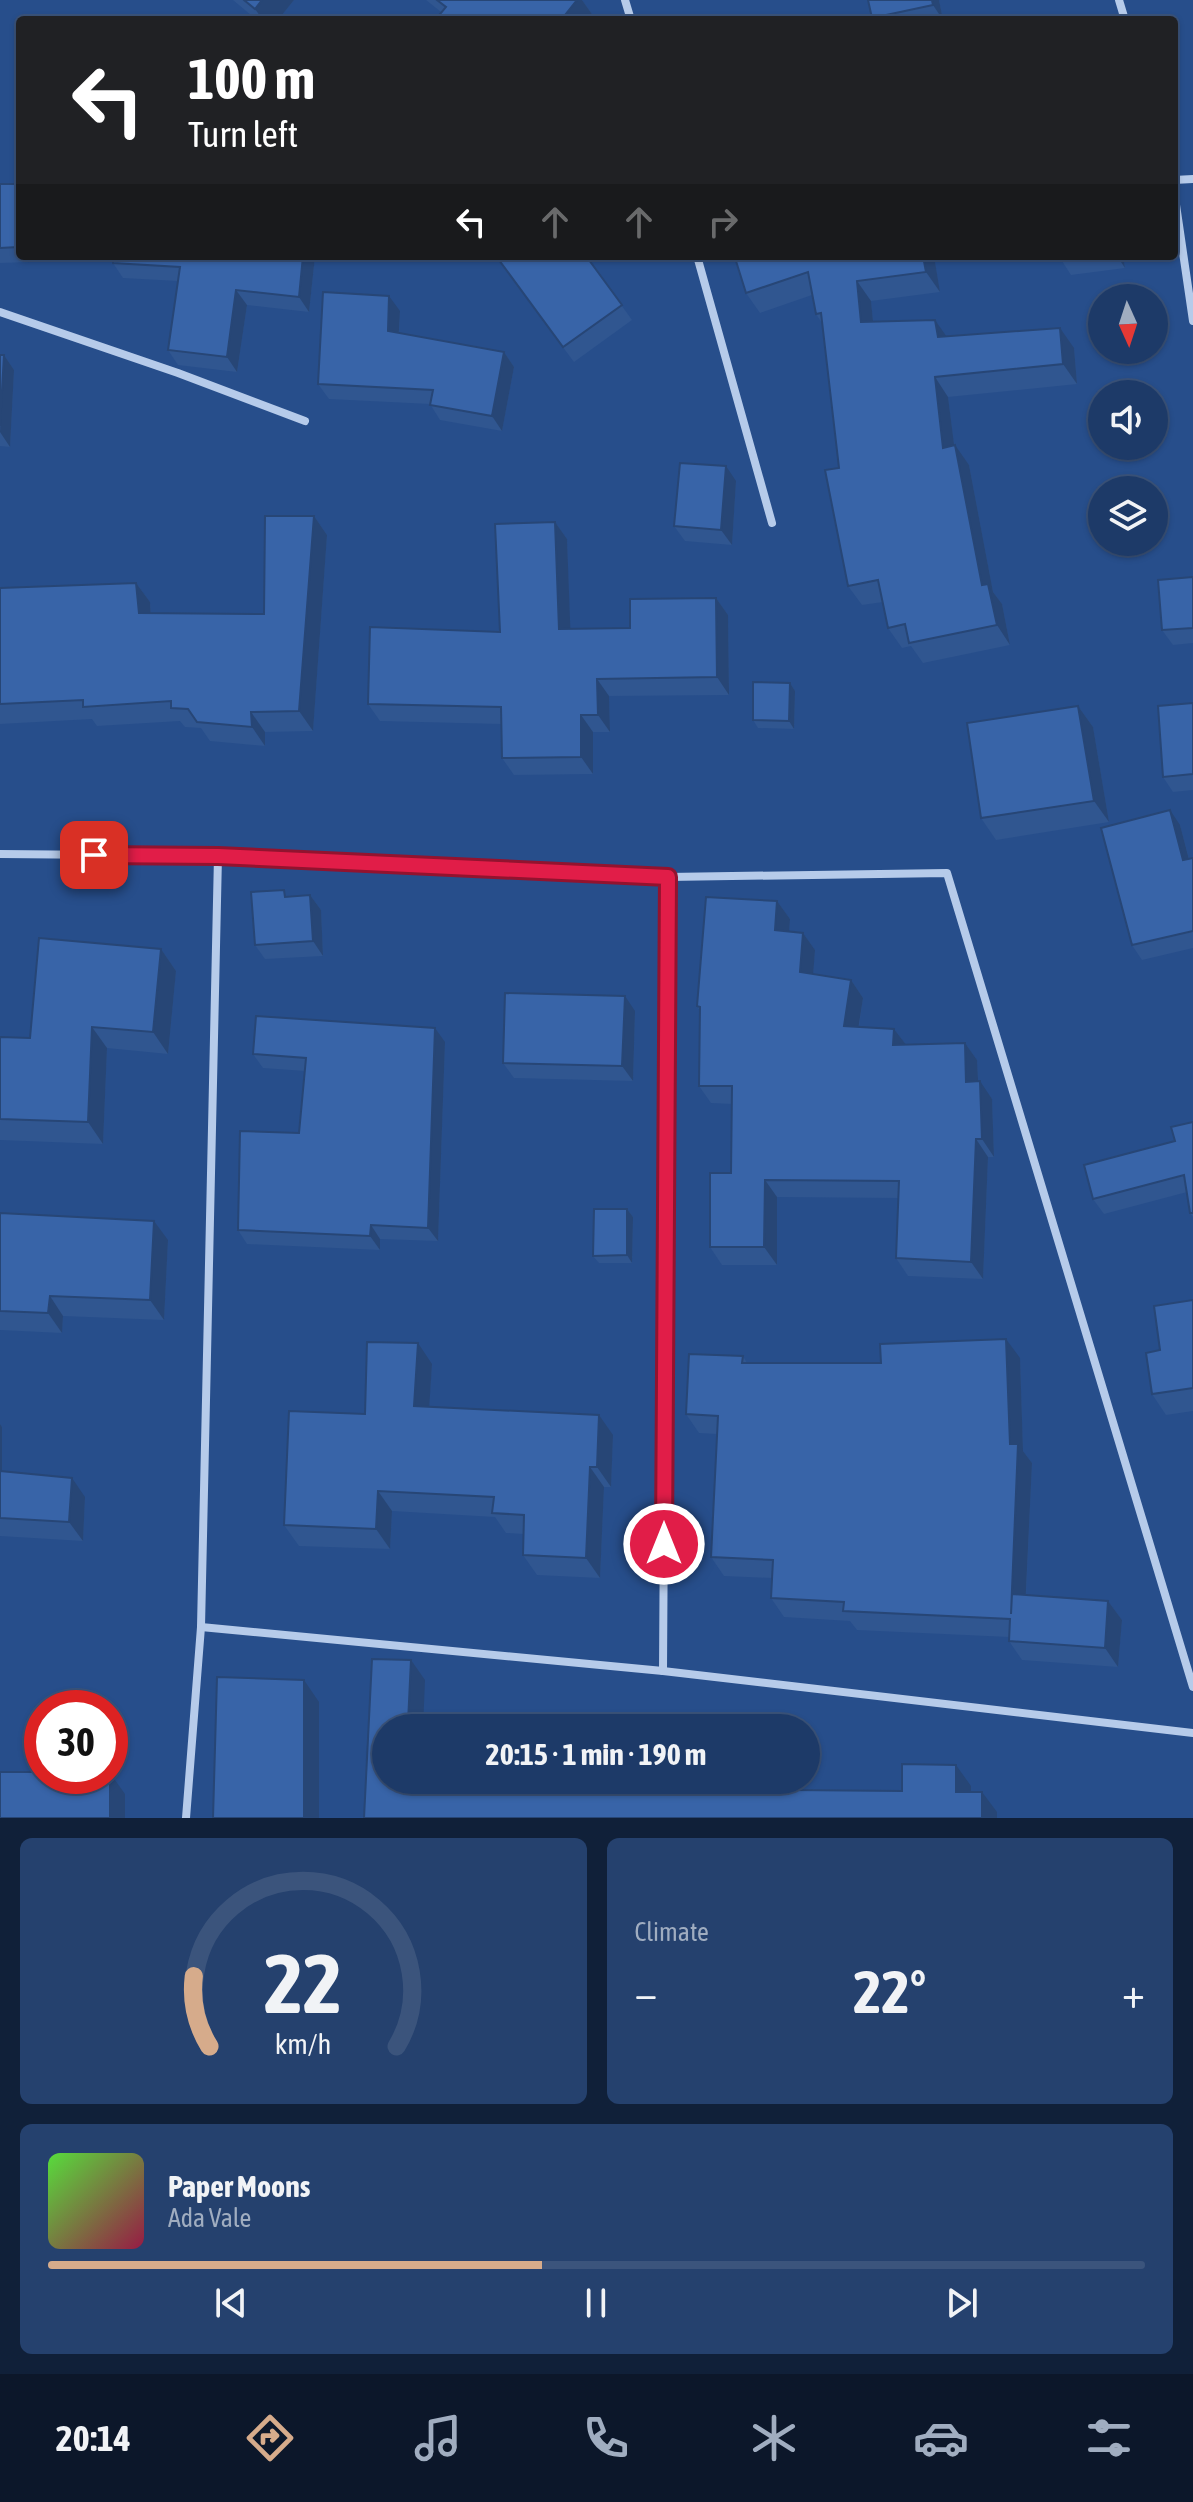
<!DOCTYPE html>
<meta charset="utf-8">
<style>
:root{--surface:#1d3a68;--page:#25416e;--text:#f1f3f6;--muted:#a0adc0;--line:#3b547c;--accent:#d6ab8b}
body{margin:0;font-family:"Asap Condensed",sans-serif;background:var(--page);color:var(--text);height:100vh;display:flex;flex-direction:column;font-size:30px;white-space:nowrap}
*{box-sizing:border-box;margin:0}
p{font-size:26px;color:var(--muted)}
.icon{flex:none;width:44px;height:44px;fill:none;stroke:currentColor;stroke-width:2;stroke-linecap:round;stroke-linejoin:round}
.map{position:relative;height:1818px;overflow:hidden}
.panel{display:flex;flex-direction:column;gap:20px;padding:20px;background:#102039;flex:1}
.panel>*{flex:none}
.top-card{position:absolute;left:16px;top:16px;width:1162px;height:244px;border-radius:8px;box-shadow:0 2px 6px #0004,0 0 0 2px var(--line);background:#202124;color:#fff;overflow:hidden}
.needle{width:52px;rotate:177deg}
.controls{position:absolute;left:1088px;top:284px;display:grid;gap:16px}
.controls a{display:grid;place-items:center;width:80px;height:80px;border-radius:50%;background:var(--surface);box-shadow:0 2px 6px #0004,0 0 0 2px var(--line);font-size:40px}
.speed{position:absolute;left:24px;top:1690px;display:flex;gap:16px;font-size:40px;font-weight:700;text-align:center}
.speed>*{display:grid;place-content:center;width:104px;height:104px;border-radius:50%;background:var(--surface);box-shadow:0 2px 6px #0004,0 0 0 2px var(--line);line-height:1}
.speed .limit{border:12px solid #d22;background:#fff;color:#111}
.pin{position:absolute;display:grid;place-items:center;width:68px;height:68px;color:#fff;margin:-34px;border-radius:16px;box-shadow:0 4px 12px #0006}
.me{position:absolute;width:88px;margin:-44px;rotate:0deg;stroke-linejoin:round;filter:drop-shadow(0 0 6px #0008)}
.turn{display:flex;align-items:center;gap:28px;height:168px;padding:0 40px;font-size:36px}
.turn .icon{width:104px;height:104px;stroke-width:2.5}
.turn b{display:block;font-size:56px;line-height:68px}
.lanes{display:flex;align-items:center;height:76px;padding:0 40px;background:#0003;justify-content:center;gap:40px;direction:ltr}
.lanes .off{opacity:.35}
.big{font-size:60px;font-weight:700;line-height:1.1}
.panel .tile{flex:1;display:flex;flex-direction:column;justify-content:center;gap:12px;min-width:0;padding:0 28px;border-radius:12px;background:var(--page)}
.panel .dial{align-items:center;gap:0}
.dial svg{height:208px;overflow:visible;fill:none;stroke:var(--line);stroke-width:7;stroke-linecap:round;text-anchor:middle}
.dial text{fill:var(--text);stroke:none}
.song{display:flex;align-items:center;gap:24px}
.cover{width:96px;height:96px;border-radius:12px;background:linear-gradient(135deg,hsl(110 70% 55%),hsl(340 70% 35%))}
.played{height:8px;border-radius:4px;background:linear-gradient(90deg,var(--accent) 45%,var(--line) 45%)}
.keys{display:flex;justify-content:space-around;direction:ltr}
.heat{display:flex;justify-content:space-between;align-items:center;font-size:44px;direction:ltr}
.panel .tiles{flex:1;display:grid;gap:20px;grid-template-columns:1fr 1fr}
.tile:last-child{grid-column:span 2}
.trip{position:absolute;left:372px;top:1714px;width:448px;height:80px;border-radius:40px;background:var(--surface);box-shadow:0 2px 6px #0004,0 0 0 2px var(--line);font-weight:700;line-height:80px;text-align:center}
.menu{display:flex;height:128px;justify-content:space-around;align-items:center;background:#0c172a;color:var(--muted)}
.menu .icon{width:56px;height:56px}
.menu .current{color:var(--accent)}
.menu b{font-size:36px;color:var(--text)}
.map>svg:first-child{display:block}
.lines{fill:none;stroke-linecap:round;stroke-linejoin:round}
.street{stroke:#b6cbea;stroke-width:8}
.wall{fill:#305690}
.shaded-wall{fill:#274676}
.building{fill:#3864a8;stroke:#274676;stroke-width:2}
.route-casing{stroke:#92132f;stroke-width:20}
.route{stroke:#e11d48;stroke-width:14}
</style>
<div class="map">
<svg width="1193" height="1818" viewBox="0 0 1193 1818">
<rect width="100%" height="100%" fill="#274e8b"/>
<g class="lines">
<g class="street">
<path d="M 625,0 L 631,20"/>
<path d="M 1119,0 L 1125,20"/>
<path d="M 1174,180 L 1193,179"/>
<path d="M 1174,191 L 1193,321"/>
<path d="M 697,256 L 772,523"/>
<path d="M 0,312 L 178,373 L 305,421"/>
<path d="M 0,854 L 218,856 L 668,877 L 947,873 L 1193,1687"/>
<path d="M 201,1627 L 663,1671 L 1193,1733"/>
<path d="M 663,1671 L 668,877"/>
<path d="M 186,1818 L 201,1627 L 218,856"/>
</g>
</g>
<g class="wall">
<path d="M 233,0 L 294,0 L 278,20 L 257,20 Z"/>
<path d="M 426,0 L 582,0 L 594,17 L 441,12 Z"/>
<path d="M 939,0 L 943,20 L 873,20 L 872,18 Z"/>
<path d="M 0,184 L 18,184 L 20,187 L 20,256 L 29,256 L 29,262 L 0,263 Z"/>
<path d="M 315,256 L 309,312 L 247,305 L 237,372 L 178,365 L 168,350 L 178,281 L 123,278 L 113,263 Z"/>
<path d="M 495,256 L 586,256 L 632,320 L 574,362 Z"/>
<path d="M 751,256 L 934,256 L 940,292 L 871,301 L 873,322 L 946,336 L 1074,348 L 1077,384 L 948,397 L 954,446 L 969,465 L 993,592 L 1002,604 L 1010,645 L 923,663 L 911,646 L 902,648 L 888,628 L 883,602 L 862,605 L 848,586 L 839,468 L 822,323 L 816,314 L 812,295 L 760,313 L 746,293 Z"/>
<path d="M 1061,256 L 1123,256 L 1125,268 L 1071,275 L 1062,261 Z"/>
<path d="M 400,311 L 399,333 L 504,352 L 514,367 L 502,431 L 440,420 L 430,404 L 329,399 L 318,384 Z"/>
<path d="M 0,355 L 4,355 L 14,370 L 10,447 L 0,446 Z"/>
<path d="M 736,481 L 732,545 L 685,541 L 674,526 Z"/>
<path d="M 314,516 L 327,535 L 313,731 L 265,732 L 265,746 L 210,741 L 201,728 L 185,727 L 180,721 L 97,726 L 92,719 L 0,724 L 0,588 L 136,583 L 150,602 L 151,613 L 264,614 Z"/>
<path d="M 555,522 L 567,539 L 570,629 L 630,628 L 716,598 L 728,615 L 729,695 L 609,696 L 610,732 L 593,732 L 593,774 L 514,775 L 502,758 L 501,724 L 380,721 L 368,704 L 500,632 Z"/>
<path d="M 1193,577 L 1193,643 L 1173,645 L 1162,630 Z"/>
<path d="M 790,683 L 795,691 L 794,729 L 758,728 L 753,720 Z"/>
<path d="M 1193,703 L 1193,790 L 1173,792 L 1163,777 Z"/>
<path d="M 1078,706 L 1093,727 L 1109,822 L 996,840 L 981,818 Z"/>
<path d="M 1180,825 L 1189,859 L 1193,858 L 1193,948 L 1142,960 L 1132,945 Z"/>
<path d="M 310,895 L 321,910 L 323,956 L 265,959 L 255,945 L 288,897 Z"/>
<path d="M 777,901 L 790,919 L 789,931 L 803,933 L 815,950 L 813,974 L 851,980 L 863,998 L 859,1027 L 894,1029 L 906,1045 L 965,1043 L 977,1060 L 978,1081 L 992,1099 L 994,1157 L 988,1157 L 983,1279 L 908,1276 L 896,1258 L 898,1198 L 777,1197 L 777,1265 L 722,1265 L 710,1247 L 731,1173 L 732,1104 L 711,1103 L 699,1086 L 700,1011 L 697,1006 Z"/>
<path d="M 161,949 L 176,971 L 168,1054 L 107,1048 L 103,1144 L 0,1140 L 0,1037 L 30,1038 Z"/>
<path d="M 635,1011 L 633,1081 L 514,1078 L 503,1063 Z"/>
<path d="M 445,1042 L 438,1241 L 380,1239 L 380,1250 L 247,1244 L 238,1230 L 299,1133 L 305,1071 L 263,1068 L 253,1054 Z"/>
<path d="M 1193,1122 L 1193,1217 L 1190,1213 L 1187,1192 L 1104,1214 L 1093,1199 L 1175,1141 Z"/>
<path d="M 627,1209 L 633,1217 L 632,1263 L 599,1263 L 593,1256 Z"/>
<path d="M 0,1213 L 168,1240 L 164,1320 L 63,1316 L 62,1333 L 0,1330 Z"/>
<path d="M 1193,1300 L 1193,1411 L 1166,1415 L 1152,1394 L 1160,1350 Z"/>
<path d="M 743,1356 L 747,1363 L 881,1363 L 1020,1358 L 1023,1451 L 1032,1463 L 1026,1595 L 1108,1601 L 1122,1620 L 1118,1667 L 1022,1660 L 1009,1641 L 1009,1637 L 857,1630 L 850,1621 L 784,1617 L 771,1598 L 772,1578 L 724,1576 L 711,1557 L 717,1434 L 699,1433 L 686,1414 Z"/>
<path d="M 432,1364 L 429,1407 L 613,1435 L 611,1487 L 604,1487 L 600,1578 L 537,1575 L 523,1555 L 523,1534 L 506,1533 L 495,1517 L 392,1511 L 390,1549 L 299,1546 L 284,1525 L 365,1414 Z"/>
<path d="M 0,1424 L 2,1427 L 2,1471 L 85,1497 L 83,1541 L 0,1536 Z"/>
</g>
<g class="shaded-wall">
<path d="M 262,0 L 294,0 L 278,20 L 263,20 L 255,9 Z"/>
<path d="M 577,0 L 582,0 L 594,17 L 592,20 L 561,20 Z"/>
<path d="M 932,0 L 939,0 L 943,20 L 933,5 Z"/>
<path d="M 18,184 L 20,187 L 20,250 L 18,247 Z"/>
<path d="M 303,256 L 315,256 L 309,312 L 299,297 Z"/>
<path d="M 923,256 L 934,256 L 940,292 L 926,272 Z"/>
<path d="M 1117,256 L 1123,256 L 1125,268 Z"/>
<path d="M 857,281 L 871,301 L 875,342 L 861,322 Z"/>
<path d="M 236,290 L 247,305 L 237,372 L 227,357 Z"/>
<path d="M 389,296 L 400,311 L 398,346 L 388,331 Z"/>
<path d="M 935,320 L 949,340 L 938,337 Z"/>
<path d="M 1060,328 L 1074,348 L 1077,384 L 1063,364 Z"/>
<path d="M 504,352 L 514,367 L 502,431 L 492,416 Z"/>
<path d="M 4,355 L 14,370 L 10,447 L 0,432 Z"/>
<path d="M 935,377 L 948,397 L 957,468 L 943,448 Z"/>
<path d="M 955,445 L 969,465 L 993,592 L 1002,604 L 1010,645 L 997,625 L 982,585 Z"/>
<path d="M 726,466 L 736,481 L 732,545 L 721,530 Z"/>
<path d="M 314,516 L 327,535 L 313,731 L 299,711 Z"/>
<path d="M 555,522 L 567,539 L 571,646 L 559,629 Z"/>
<path d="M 136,583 L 150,602 L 152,633 L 139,613 Z"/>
<path d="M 716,598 L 728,615 L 729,695 L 717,677 Z"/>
<path d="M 597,679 L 609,696 L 610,732 L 598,715 Z"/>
<path d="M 790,683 L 795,691 L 794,729 L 789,721 Z"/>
<path d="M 1078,706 L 1093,727 L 1109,822 L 1094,801 Z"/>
<path d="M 251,712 L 265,732 L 265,746 L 252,727 Z"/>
<path d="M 581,715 L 593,732 L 593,774 L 581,757 Z"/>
<path d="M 1170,810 L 1180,825 L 1193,875 L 1183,860 Z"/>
<path d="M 310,895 L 321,910 L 323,956 L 313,941 Z"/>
<path d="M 777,901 L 790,919 L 788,948 L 775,930 Z"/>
<path d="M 803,933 L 815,950 L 812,989 L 800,972 Z"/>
<path d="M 161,949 L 176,971 L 168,1054 L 153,1032 Z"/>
<path d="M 851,980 L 863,998 L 856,1043 L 844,1026 Z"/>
<path d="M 625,996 L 635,1011 L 633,1081 L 622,1066 Z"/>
<path d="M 92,1027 L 107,1048 L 103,1144 L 88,1122 Z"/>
<path d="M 435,1028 L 445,1042 L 438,1241 L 428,1228 Z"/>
<path d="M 894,1029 L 907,1046 L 893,1045 Z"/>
<path d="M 965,1043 L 977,1060 L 979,1099 L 966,1082 Z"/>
<path d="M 980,1081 L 992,1099 L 994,1157 L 982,1139 Z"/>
<path d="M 976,1139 L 988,1157 L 983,1279 L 971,1262 Z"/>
<path d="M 765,1180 L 777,1197 L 777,1265 L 764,1247 Z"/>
<path d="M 627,1209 L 633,1217 L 632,1263 L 627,1255 Z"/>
<path d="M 154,1221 L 168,1240 L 164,1320 L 150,1300 Z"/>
<path d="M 371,1225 L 380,1239 L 380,1250 L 370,1236 Z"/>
<path d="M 50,1296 L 63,1316 L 62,1333 L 48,1313 Z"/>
<path d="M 1006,1339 L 1020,1358 L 1023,1451 L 1032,1463 L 1024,1632 L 1011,1614 L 1010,1444 Z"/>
<path d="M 418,1343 L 432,1364 L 428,1426 L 414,1406 Z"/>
<path d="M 599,1415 L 613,1435 L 611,1487 L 597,1467 Z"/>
<path d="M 0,1424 L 2,1427 L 2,1488 L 0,1486 Z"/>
<path d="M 590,1467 L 604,1487 L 600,1578 L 586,1558 Z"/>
<path d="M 72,1478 L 85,1497 L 83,1541 L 69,1522 Z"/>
<path d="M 378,1491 L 392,1511 L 390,1549 L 376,1529 Z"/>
<path d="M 1108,1601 L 1122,1620 L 1118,1667 L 1105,1648 Z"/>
<path d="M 411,1660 L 425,1680 L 423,1728 L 408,1723 Z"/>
<path d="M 304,1680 L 319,1702 L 319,1818 L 304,1818 Z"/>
<path d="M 956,1765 L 971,1786 L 971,1812 L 956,1792 Z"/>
<path d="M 110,1773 L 125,1794 L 125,1818 L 110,1818 Z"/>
<path d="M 667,1780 L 682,1780 L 680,1810 L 666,1789 Z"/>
<path d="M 982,1792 L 997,1812 L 997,1818 L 982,1818 Z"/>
</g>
<g class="building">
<path d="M 244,0 L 262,0 L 255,9 Z"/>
<path d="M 437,0 L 577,0 L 561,20 L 435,20 L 446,7 Z"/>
<path d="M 868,0 L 932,0 L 933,5 L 872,18 Z"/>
<path d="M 0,184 L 18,184 L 18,247 L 0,248 Z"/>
<path d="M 113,256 L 303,256 L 299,297 L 236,290 L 227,357 L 168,350 L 180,267 L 113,263 Z"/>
<path d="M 496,256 L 586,256 L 622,305 L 563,347 Z"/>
<path d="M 751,256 L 923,256 L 926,272 L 857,281 L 861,322 L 935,320 L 938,337 L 1060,328 L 1063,364 L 935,377 L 943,448 L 955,445 L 982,585 L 988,584 L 997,625 L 909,643 L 905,624 L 888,628 L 878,580 L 848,586 L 825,470 L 839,468 L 821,313 L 816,314 L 808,272 L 746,293 L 736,261 Z"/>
<path d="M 1061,256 L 1101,256 L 1062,261 Z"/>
<path d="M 323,292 L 389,296 L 388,331 L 504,352 L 492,416 L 430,405 L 433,390 L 318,384 Z"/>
<path d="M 0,355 L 4,355 L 0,426 Z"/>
<path d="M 680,463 L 726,466 L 721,530 L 674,526 Z"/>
<path d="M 265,516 L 314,516 L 299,711 L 251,712 L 252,727 L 197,722 L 188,709 L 171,708 L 171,701 L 83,707 L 83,700 L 0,704 L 0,588 L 136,583 L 139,613 L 264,614 Z"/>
<path d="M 555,522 L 559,629 L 630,628 L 630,599 L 716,598 L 717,677 L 597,679 L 598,715 L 581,715 L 581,757 L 502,758 L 501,707 L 368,704 L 370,627 L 500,632 L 495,524 Z"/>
<path d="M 1193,577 L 1193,628 L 1162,630 L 1158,580 Z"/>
<path d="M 753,682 L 790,683 L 789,721 L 753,720 Z"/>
<path d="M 1193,703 L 1193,774 L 1163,777 L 1158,706 Z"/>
<path d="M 1078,706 L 1094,801 L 981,818 L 967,723 Z"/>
<path d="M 1170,810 L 1183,860 L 1193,858 L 1193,931 L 1132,945 L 1101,828 Z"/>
<path d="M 284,890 L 285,897 L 310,895 L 313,941 L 255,945 L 251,892 Z"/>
<path d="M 706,897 L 777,901 L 775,930 L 803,933 L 800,972 L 851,980 L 844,1026 L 894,1029 L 893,1045 L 965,1043 L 966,1082 L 980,1081 L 982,1139 L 976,1139 L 971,1262 L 896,1258 L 899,1181 L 765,1180 L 764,1247 L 710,1247 L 710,1173 L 731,1173 L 732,1086 L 699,1086 L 700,1007 L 697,1006 Z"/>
<path d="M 39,938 L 161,949 L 153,1032 L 92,1027 L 88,1122 L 0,1119 L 0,1037 L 30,1038 Z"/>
<path d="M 505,993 L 625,996 L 622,1066 L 503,1063 Z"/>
<path d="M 256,1016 L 435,1028 L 428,1228 L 371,1225 L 370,1236 L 238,1230 L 240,1131 L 299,1133 L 306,1058 L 253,1054 Z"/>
<path d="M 1193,1122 L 1193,1213 L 1190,1213 L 1184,1175 L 1093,1199 L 1084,1165 L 1175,1141 L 1171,1127 Z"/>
<path d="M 594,1209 L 627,1209 L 627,1255 L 593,1256 Z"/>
<path d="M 0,1213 L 154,1221 L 150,1300 L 50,1296 L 48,1313 L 0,1311 Z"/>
<path d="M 1193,1300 L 1193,1388 L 1152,1394 L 1146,1353 L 1160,1350 L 1154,1306 Z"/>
<path d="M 1006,1339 L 1010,1444 L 1018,1444 L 1011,1614 L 1012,1594 L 1108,1601 L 1105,1648 L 1009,1641 L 1010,1619 L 843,1611 L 844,1602 L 771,1598 L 773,1560 L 711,1557 L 718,1416 L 686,1414 L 689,1354 L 743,1356 L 742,1363 L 881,1363 L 880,1344 Z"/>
<path d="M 367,1342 L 418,1343 L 414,1406 L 599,1415 L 597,1467 L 590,1467 L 586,1558 L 523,1555 L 524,1515 L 492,1513 L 494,1497 L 378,1491 L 376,1529 L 284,1525 L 289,1411 L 365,1414 Z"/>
<path d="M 0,1471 L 72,1478 L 69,1522 L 0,1518 Z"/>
<path d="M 372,1659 L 411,1660 L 408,1723 L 495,1726 L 495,1728 L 386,1728 L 386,1780 L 667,1780 L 666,1789 L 902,1791 L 902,1764 L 956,1765 L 956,1792 L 982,1792 L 982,1818 L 364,1818 Z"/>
<path d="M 217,1677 L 304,1680 L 304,1818 L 213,1818 Z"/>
<path d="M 0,1772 L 42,1772 L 42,1776 L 110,1776 L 110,1818 L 0,1818 Z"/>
</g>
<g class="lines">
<defs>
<path id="route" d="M 94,855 L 218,856 L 668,877 L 664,1544"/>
</defs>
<use href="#route" class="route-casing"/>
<use href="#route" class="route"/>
</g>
</svg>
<div class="controls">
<a><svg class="needle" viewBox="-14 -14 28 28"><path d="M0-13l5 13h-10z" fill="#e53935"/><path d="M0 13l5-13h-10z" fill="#a0adc0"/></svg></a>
<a><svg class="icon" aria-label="sound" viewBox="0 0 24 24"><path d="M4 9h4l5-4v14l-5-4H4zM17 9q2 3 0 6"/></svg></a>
<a><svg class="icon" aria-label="layers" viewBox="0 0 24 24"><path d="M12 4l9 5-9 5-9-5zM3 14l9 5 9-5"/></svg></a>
</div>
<div class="speed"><div class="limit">30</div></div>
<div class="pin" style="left:94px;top:855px;background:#d93025"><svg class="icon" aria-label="arrive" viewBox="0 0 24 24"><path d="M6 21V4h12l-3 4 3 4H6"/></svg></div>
<svg class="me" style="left:664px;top:1544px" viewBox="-20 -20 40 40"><circle r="17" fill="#e11d48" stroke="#fff" stroke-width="3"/><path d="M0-11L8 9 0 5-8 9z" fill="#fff"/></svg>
<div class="trip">20:15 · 1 min · 190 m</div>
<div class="top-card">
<div class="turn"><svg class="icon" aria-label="left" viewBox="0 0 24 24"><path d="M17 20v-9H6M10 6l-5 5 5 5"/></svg><div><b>100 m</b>Turn left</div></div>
<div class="lanes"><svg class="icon" aria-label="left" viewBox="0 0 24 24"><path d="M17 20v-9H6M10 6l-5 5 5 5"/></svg><svg class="icon off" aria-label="ahead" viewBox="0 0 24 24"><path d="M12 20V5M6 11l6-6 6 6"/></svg><svg class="icon off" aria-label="ahead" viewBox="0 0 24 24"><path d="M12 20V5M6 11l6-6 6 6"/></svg><svg class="icon off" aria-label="right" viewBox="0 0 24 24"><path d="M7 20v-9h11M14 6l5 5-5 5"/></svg></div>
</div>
</div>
<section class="panel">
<div class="tiles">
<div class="tile dial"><svg viewBox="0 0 100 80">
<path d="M14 69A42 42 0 1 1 86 69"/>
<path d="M14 69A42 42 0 0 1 8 42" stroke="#d6ab8b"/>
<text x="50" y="56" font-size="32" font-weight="700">22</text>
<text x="50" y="72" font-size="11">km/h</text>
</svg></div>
<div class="tile"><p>Climate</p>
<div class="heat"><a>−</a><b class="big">22°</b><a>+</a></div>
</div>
<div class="tile">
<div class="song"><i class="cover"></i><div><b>Paper Moons</b><p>Ada Vale</p></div></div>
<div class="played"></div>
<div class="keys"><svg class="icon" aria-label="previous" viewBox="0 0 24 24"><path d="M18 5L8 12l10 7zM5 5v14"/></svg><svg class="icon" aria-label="pause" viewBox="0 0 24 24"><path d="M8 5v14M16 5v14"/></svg><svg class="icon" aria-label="next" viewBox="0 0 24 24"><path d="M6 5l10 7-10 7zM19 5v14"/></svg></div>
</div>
</div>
</section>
<nav class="menu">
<b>20:14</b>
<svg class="icon current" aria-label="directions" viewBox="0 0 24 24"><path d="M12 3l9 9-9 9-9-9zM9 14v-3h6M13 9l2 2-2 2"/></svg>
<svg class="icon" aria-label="music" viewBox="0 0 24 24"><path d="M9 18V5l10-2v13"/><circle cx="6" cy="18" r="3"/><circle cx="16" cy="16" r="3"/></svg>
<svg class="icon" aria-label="phone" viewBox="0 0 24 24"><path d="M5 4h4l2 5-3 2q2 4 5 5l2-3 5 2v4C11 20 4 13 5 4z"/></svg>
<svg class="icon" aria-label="climate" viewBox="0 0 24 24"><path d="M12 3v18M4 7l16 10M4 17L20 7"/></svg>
<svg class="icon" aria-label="car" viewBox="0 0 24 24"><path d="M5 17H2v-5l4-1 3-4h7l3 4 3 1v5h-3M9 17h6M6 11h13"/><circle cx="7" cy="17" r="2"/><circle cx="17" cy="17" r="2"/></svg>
<svg class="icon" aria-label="filters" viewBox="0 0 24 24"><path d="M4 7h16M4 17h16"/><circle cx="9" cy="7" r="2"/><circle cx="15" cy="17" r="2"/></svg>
</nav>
